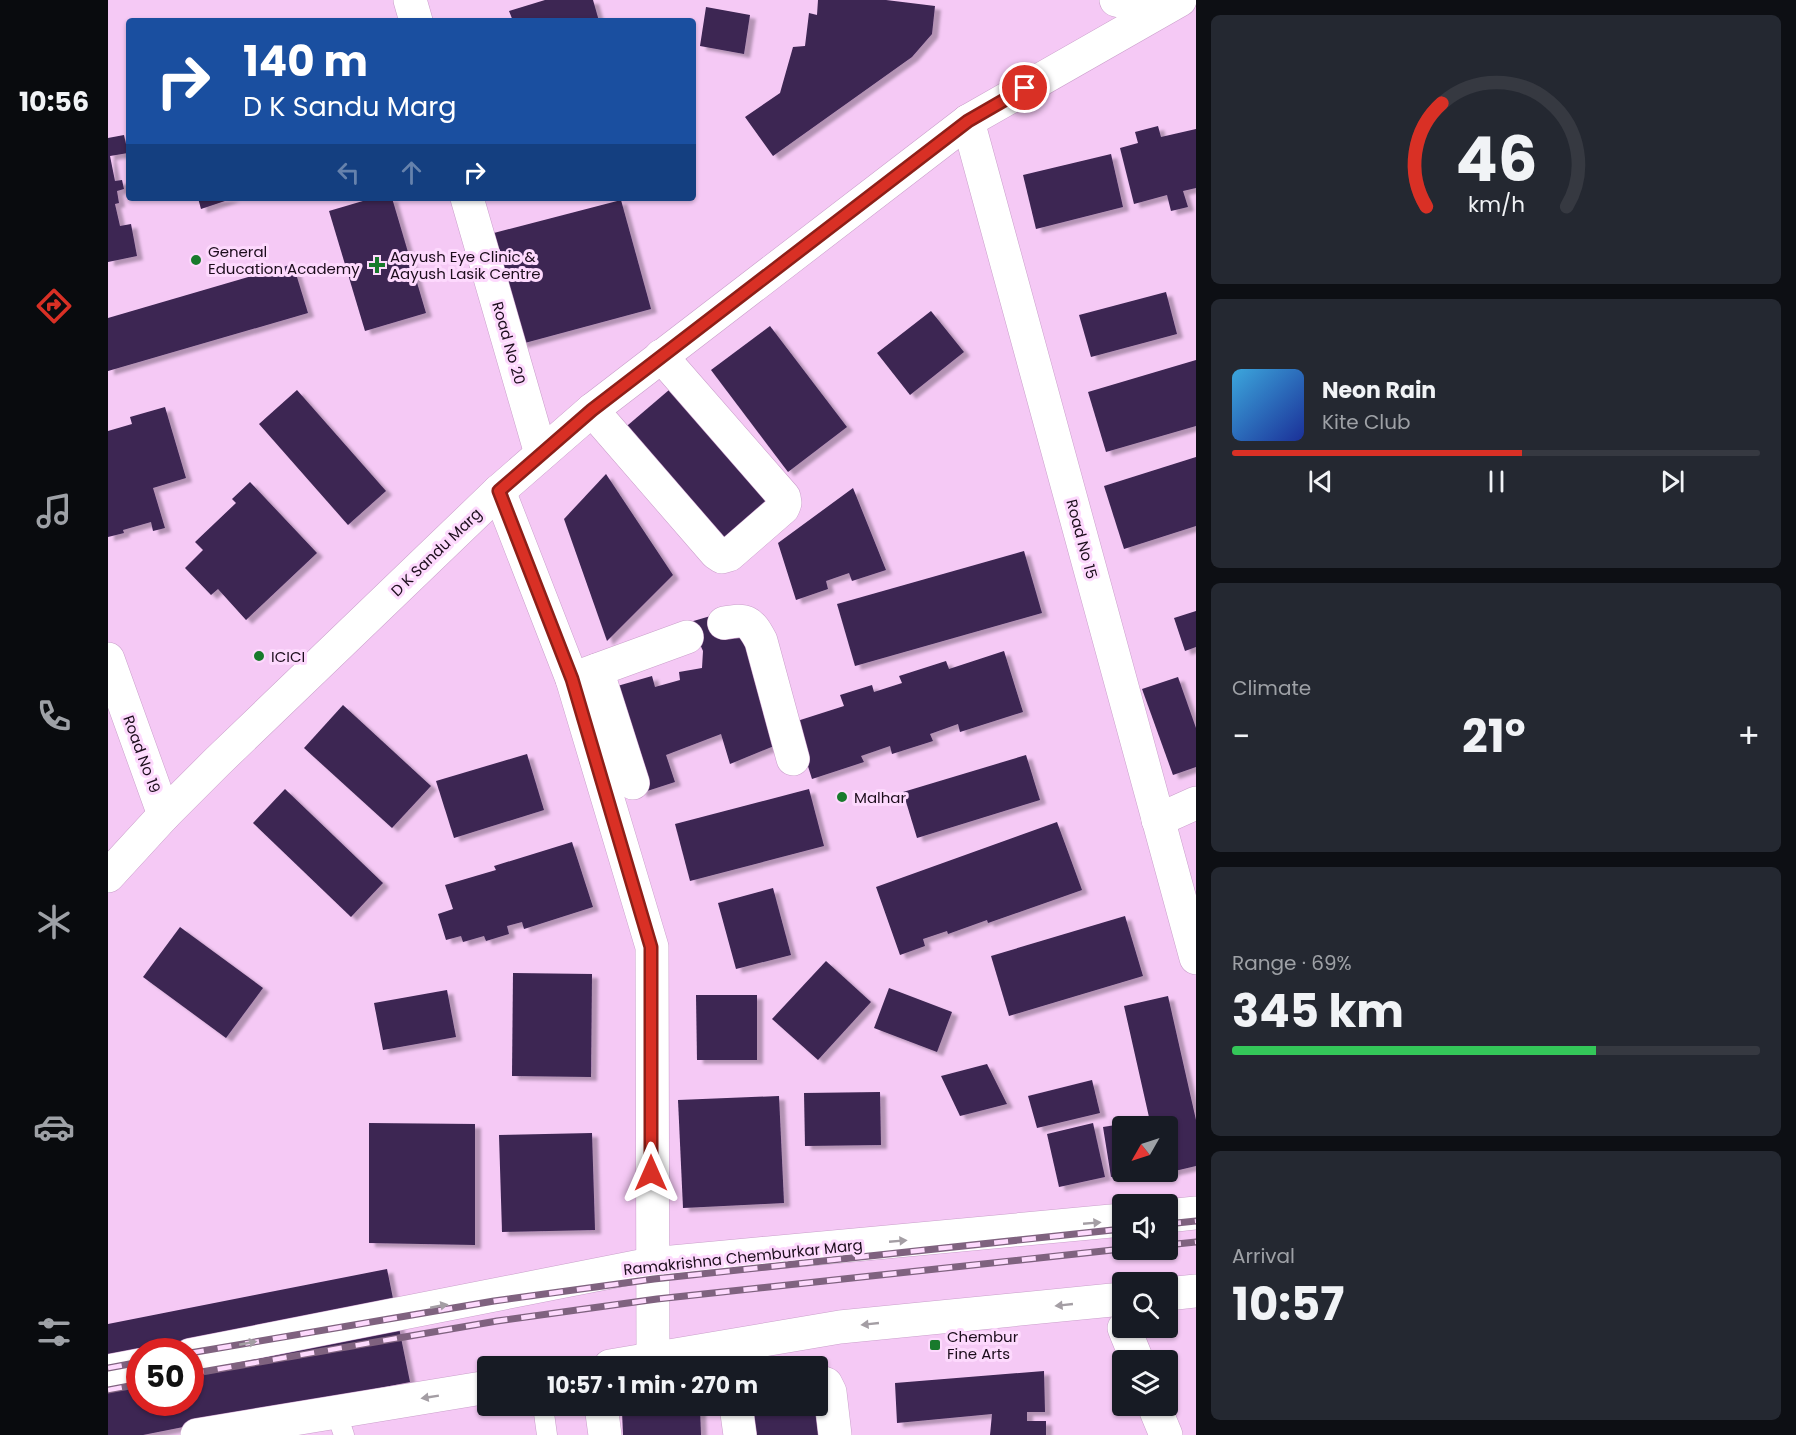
<!DOCTYPE html>
<meta charset="utf-8">
<style>
:root{--surface:#171b24;--page:#242831;--text:#f1f3f6;--muted:#9ea1a6;--line:#363941;--accent:#d93025}
body{margin:0;font-family:Poppins,sans-serif;background:var(--page);color:var(--text);height:100vh;display:flex;flex-direction:column;font-size:22px;white-space:nowrap}
*{box-sizing:border-box;margin:0}
p{font-size:20px;color:var(--muted)}
.icon{flex:none;width:33px;height:33px;fill:none;stroke:currentColor;stroke-width:2;stroke-linecap:round;stroke-linejoin:round}
.map{position:relative;flex:1;overflow:hidden}
.details{display:flex;flex-direction:column;gap:15px;padding:15px;background:#0d0f14;width:600px}
.details>*{flex:none}
.hud{position:absolute;left:18px;top:18px;width:570px;height:183px;border-radius:6px;box-shadow:0 2px 4px #0004;background:#1a4fa0;color:#fff;overflow:hidden}
.needle{width:39px;rotate:231deg}
.tools{position:absolute;left:1004px;top:1116px;display:grid;gap:12px}
.tools a{display:grid;place-items:center;width:66px;height:66px;border-radius:6px;background:var(--surface);box-shadow:0 2px 4px #0004;font-size:30px}
.speed{position:absolute;left:18px;top:1338px;display:flex;gap:12px;font-size:30px;font-weight:700;text-align:center}
.speed>*{display:grid;place-content:center;width:78px;height:78px;border-radius:50%;background:var(--surface);box-shadow:0 2px 4px #0004;line-height:1}
.speed .limit{border:9px solid #d22;background:#fff;color:#111}
.pin{position:absolute;display:grid;place-items:center;width:51px;height:51px;color:#fff;margin:-26px;border:3px solid #fff;border-radius:50%;box-shadow:0 2px 6px #0007}
.me{position:absolute;width:66px;margin:-33px;rotate:0deg;stroke-linejoin:round;filter:drop-shadow(0 0 4px #0008)}
.turn{display:flex;align-items:center;gap:21px;height:126px;padding:0 18px;font-size:27px}
.turn .icon{width:78px;height:78px;stroke-width:2.5}
.turn b{display:block;font-size:42px;line-height:51px}
.lanes{display:flex;align-items:center;height:57px;padding:0 18px;background:#0003;justify-content:center;gap:30px;direction:ltr}
.lanes .off{opacity:.35}
.big{font-size:45px;font-weight:700;line-height:1.1}
.details .tile{flex:1;display:flex;flex-direction:column;justify-content:center;gap:9px;min-width:0;padding:0 21px;border-radius:9px;background:var(--page)}
.details .dial{align-items:center;gap:0}
.dial svg{height:156px;overflow:visible;fill:none;stroke:var(--line);stroke-width:7;stroke-linecap:round;text-anchor:middle}
.dial text{fill:var(--text);stroke:none}
.song{display:flex;align-items:center;gap:18px}
.cover{width:72px;height:72px;border-radius:9px;background:linear-gradient(135deg,hsl(200 70% 55%),hsl(230 70% 35%))}
.played{height:6px;border-radius:3px;background:linear-gradient(90deg,var(--accent) 55%,var(--line) 55%)}
.keys{display:flex;justify-content:space-around;direction:ltr}
.heat{display:flex;justify-content:space-between;align-items:center;font-size:33px;direction:ltr}
.charge{height:9px;border-radius:4px;background:linear-gradient(90deg,#34c759 69%,var(--line) 0)}
.trip{position:absolute;left:369px;top:1356px;width:351px;height:60px;border-radius:6px;background:var(--surface);box-shadow:0 2px 4px #0004;font-weight:700;line-height:60px;text-align:center}
main{display:flex;flex:1;min-height:0}
.tabs{display:flex;flex-direction:column;width:108px;justify-content:space-around;align-items:center;background:#090b0e;color:var(--muted)}
.tabs .icon{width:42px;height:42px}
.tabs .on{color:var(--accent)}
.tabs b{font-size:27px;color:var(--text)}
.map>svg:first-child{display:block}
.building{fill:#3c2552;fill-rule:evenodd;filter:url(#shadow)}
.lines{fill:none;stroke-linecap:round;stroke-linejoin:round}
.lane-casing{stroke:#ca9fcb;stroke-width:21}
.street-casing{stroke:#ca9fcb;stroke-width:34}
.secondary-casing{stroke:#ca9fcb;stroke-width:34}
.lane{stroke:#fff;stroke-width:20}
.street{stroke:#fff;stroke-width:33}
.secondary{stroke:#fff;stroke-width:33}
.rail-casing{stroke:#7f627f;stroke-width:7}
.rail{stroke:#fdd9fd;stroke-width:4.5;stroke-dasharray:14;stroke-linecap:butt}
.oneway{fill:#a49ea4}
.route-casing{stroke:#8d1f18;stroke-width:15}
.route{stroke:#d93025;stroke-width:10}
.poi-dot{fill:#187a2c;stroke:#fdd9fd;stroke-width:2}
.labels{text-anchor:middle;dominant-baseline:central;stroke-width:6;stroke-linejoin:round;paint-order:stroke}
.poi-label{font-size:15px;fill:#1c0d1c;stroke:#fdd9fd;text-anchor:start}
.street-label{font-size:15px;fill:#1c0d1c;stroke:#fdd9fd}
</style>
<main>
<nav class="tabs">
<b>10:56</b>
<svg class="icon on" aria-label="directions" viewBox="0 0 24 24"><path d="M12 3l9 9-9 9-9-9zM9 14v-3h6M13 9l2 2-2 2"/></svg>
<svg class="icon" aria-label="music" viewBox="0 0 24 24"><path d="M9 18V5l10-2v13"/><circle cx="6" cy="18" r="3"/><circle cx="16" cy="16" r="3"/></svg>
<svg class="icon" aria-label="phone" viewBox="0 0 24 24"><path d="M5 4h4l2 5-3 2q2 4 5 5l2-3 5 2v4C11 20 4 13 5 4z"/></svg>
<svg class="icon" aria-label="climate" viewBox="0 0 24 24"><path d="M12 3v18M4 7l16 10M4 17L20 7"/></svg>
<svg class="icon" aria-label="car" viewBox="0 0 24 24"><path d="M5 17H2v-5l4-1 3-4h7l3 4 3 1v5h-3M9 17h6M6 11h13"/><circle cx="7" cy="17" r="2"/><circle cx="17" cy="17" r="2"/></svg>
<svg class="icon" aria-label="filters" viewBox="0 0 24 24"><path d="M4 7h16M4 17h16"/><circle cx="9" cy="7" r="2"/><circle cx="15" cy="17" r="2"/></svg>
</nav>
<div class="map">
<svg width="1088" height="1435" viewBox="0 0 1088 1435">
<defs>
<filter id="shadow"><feDropShadow dx="6" dy="4" stdDeviation="1.5" flood-color="#0004"/></filter>
</defs>
<rect width="100%" height="100%" fill="#f5c9f5"/>
<g class="building">
<path d="M 437,0 L 485,0 L 491,21 L 405,21 L 401,11 Z"/>
<path d="M 710,0 L 778,0 L 827,6 L 824,34 L 804,57 L 665,156 L 637,117 L 672,93 L 685,47 L 697,46 L 701,13 L 709,15 Z"/>
<path d="M 598,7 L 642,15 L 636,54 L 592,46 Z"/>
<path d="M 1050,126 L 1053,137 L 1088,129 L 1088,188 L 1075,191 L 1080,207 L 1063,211 L 1059,195 L 1026,204 L 1012,148 L 1030,143 L 1027,132 Z"/>
<path d="M 16,135 L 20,153 L 2,156 L 7,181 L 14,180 L 16,189 L 9,191 L 11,203 L 7,204 L 12,226 L 23,224 L 29,256 L 0,262 L 0,138 Z"/>
<path d="M 1003,154 L 1015,207 L 928,229 L 915,175 Z"/>
<path d="M 90,198 L 126,198 L 93,209 Z"/>
<path d="M 265,198 L 284,198 L 318,313 L 257,331 L 221,211 Z"/>
<path d="M 513,200 L 543,309 L 413,344 L 382,234 Z"/>
<path d="M 185,264 L 200,313 L 0,371 L 0,318 Z"/>
<path d="M 1058,292 L 1069,334 L 983,357 L 971,315 Z"/>
<path d="M 823,311 L 856,352 L 802,395 L 769,353 Z"/>
<path d="M 662,326 L 739,427 L 680,472 L 603,370 Z"/>
<path d="M 1088,360 L 1088,426 L 998,452 L 980,392 Z"/>
<path d="M 568,384 L 669,501 L 615,548 L 513,431 Z"/>
<path d="M 189,390 L 278,491 L 240,525 L 151,424 Z"/>
<path d="M 57,407 L 78,478 L 45,488 L 57,528 L 45,531 L 43,522 L 15,530 L 16,533 L 0,537 L 0,431 L 24,424 L 22,417 Z"/>
<path d="M 1088,457 L 1088,526 L 1016,549 L 996,486 Z"/>
<path d="M 498,474 L 565,575 L 499,641 L 456,519 Z"/>
<path d="M 142,482 L 209,553 L 138,620 L 110,589 L 103,595 L 77,568 L 95,550 L 87,542 L 128,503 L 124,499 Z"/>
<path d="M 745,488 L 778,570 L 744,581 L 741,573 L 718,581 L 720,589 L 688,600 L 670,543 Z"/>
<path d="M 916,551 L 934,613 L 747,666 L 729,604 Z"/>
<path d="M 1088,611 L 1088,647 L 1077,651 L 1066,618 Z"/>
<path d="M 606,615 L 638,629 L 671,744 L 622,764 L 613,734 L 558,755 L 567,782 L 533,793 L 499,689 L 544,676 L 547,687 L 572,680 L 571,672 L 594,668 L 595,651 L 582,622 Z"/>
<path d="M 896,651 L 915,712 L 852,732 L 850,724 L 822,734 L 825,741 L 784,754 L 782,746 L 753,756 L 756,762 L 704,779 L 686,722 L 736,706 L 732,695 L 764,685 L 766,692 L 794,683 L 791,676 L 838,661 L 841,669 Z"/>
<path d="M 1070,677 L 1088,728 L 1088,767 L 1065,775 L 1034,689 Z"/>
<path d="M 235,705 L 323,786 L 284,828 L 196,748 Z"/>
<path d="M 419,754 L 436,810 L 346,838 L 328,781 Z"/>
<path d="M 918,755 L 932,800 L 809,838 L 795,792 Z"/>
<path d="M 177,789 L 275,883 L 243,917 L 145,823 Z"/>
<path d="M 701,789 L 716,846 L 582,881 L 567,824 Z"/>
<path d="M 949,822 L 974,890 L 880,923 L 879,920 L 840,934 L 839,931 L 815,939 L 817,946 L 792,955 L 768,887 Z"/>
<path d="M 464,842 L 485,907 L 416,929 L 414,922 L 399,926 L 401,934 L 378,941 L 376,936 L 355,942 L 353,936 L 338,940 L 330,914 L 345,909 L 337,885 L 388,870 L 386,866 Z"/>
<path d="M 665,888 L 683,955 L 628,969 L 610,903 Z"/>
<path d="M 1017,916 L 1035,976 L 901,1016 L 883,956 Z"/>
<path d="M 72,927 L 155,988 L 118,1038 L 35,977 Z"/>
<path d="M 718,961 L 763,1002 L 710,1060 L 664,1019 Z"/>
<path d="M 405,973 L 484,974 L 483,1077 L 404,1076 Z"/>
<path d="M 781,988 L 844,1012 L 829,1052 L 766,1028 Z"/>
<path d="M 339,990 L 348,1037 L 275,1050 L 266,1003 Z"/>
<path d="M 588,995 L 649,995 L 649,1060 L 589,1060 Z"/>
<path d="M 1060,996 L 1088,1120 L 1088,1166 L 1054,1174 L 1053,1172 L 1059,1172 L 1059,1126 L 1043,1126 L 1016,1006 Z"/>
<path d="M 879,1064 L 899,1104 L 852,1116 L 833,1076 Z"/>
<path d="M 984,1080 L 992,1113 L 929,1128 L 920,1096 Z"/>
<path d="M 772,1092 L 773,1145 L 697,1146 L 696,1093 Z"/>
<path d="M 671,1096 L 676,1203 L 575,1208 L 570,1100 Z"/>
<path d="M 1039,1120 L 1040,1126 L 1014,1126 L 1014,1172 L 1029,1172 L 1029,1173 L 1003,1177 L 995,1127 Z"/>
<path d="M 261,1123 L 367,1124 L 367,1245 L 261,1243 Z"/>
<path d="M 985,1123 L 997,1177 L 951,1187 L 939,1134 Z"/>
<path d="M 484,1133 L 487,1230 L 394,1232 L 391,1135 Z"/>
<path d="M 279,1269 L 302,1382 L 35,1435 L 0,1435 L 0,1324 ZM 32,1352 L 82,1352 L 82,1402 L 32,1402 Z"/>
<path d="M 936,1371 L 937,1412 L 919,1412 L 919,1421 L 938,1421 L 938,1435 L 882,1435 L 884,1414 L 789,1423 L 787,1383 Z"/>
<path d="M 646,1406 L 710,1406 L 713,1435 L 647,1435 Z"/>
<path d="M 592,1409 L 593,1435 L 515,1435 L 514,1411 Z"/>
</g>
<g class="lines">
<defs>
<g id="lane">
<path d="M 435,1406 L 439,1435"/>
<path d="M 228,1412 L 236,1435"/>
</g>
<g id="street">
<path d="M 302,0 L 308,21"/>
<path d="M 860,121 L 1088,958"/>
<path d="M 359,198 L 433,454"/>
<path d="M 484,410 L 608,553 L 614,557 L 621,555 L 675,508 L 677,503 L 676,497 L 553,356"/>
<path d="M 616,623 C 638,619 642,620 653,641 L 685,759"/>
<path d="M 489,670 L 525,783"/>
<path d="M 464,679 L 579,637"/>
<path d="M 1050,820 L 1088,803"/>
<path d="M 710,1381 L 718,1384 L 722,1392 L 727,1435"/>
<path d="M 493,1406 L 497,1435"/>
<path d="M 628,1406 L 632,1435"/>
</g>
<g id="secondary">
<path d="M 1008,0 L 1051,11"/>
<path d="M 391,491 L 464,679 L 544,947 L 545,1359"/>
<path d="M 0,659 L 56,815"/>
<path d="M 0,876 L 56,815 L 109,762 L 391,491 L 484,410 L 860,121 L 1072,0"/>
<path d="M 1059,1216 L 1088,1213"/>
<path d="M 1059,1294 L 1088,1291"/>
<path d="M 1016,1328 L 1029,1360"/>
<path d="M 82,1355 L 543,1264 L 1014,1220"/>
<path d="M 502,1366 L 732,1327 L 1014,1299"/>
<path d="M 0,1371 L 32,1365"/>
<path d="M 1046,1406 L 1058,1435"/>
<path d="M 89,1435 L 380,1387"/>
</g>
</defs>
<use href="#lane" class="lane-casing"/>
<use href="#street" class="street-casing"/>
<use href="#secondary" class="secondary-casing"/>
<use href="#lane" class="lane"/>
<use href="#street" class="street"/>
<use href="#secondary" class="secondary"/>
<defs>
<g id="rail">
<path d="M 1059,1224 L 1088,1221"/>
<path d="M 1059,1245 L 1088,1242"/>
<path d="M 82,1353 L 386,1301 L 546,1279 L 1014,1229"/>
<path d="M 0,1368 L 32,1362"/>
<path d="M 82,1374 L 389,1321 L 549,1299 L 1014,1249"/>
<path d="M 0,1390 L 32,1384"/>
</g>
</defs>
<use href="#rail" class="rail-casing"/>
<use href="#rail" class="rail"/>
</g>
<defs><path id="oneway-solid" d="M-6-.8H1V-3.2L6.5 0L1 3.2V.8H-6Z" transform="scale(1.5)"/></defs>
<g class="oneway">
<use href="#oneway-solid" transform="translate(984 1223) rotate(-5)"/>
<use href="#oneway-solid" transform="translate(790 1241) rotate(-5)"/>
<use href="#oneway-solid" transform="translate(956 1305) rotate(174)"/>
<use href="#oneway-solid" transform="translate(331 1306) rotate(-11)"/>
<use href="#oneway-solid" transform="translate(762 1324) rotate(174)"/>
<use href="#oneway-solid" transform="translate(140 1343) rotate(-11)"/>
<use href="#oneway-solid" transform="translate(322 1397) rotate(171)"/>
</g>
<g class="lines">
<defs>
<path id="route" d="M 543,1173 L 543,947 L 464,679 L 391,491 L 484,410 L 860,121 L 917,88"/>
</defs>
<use href="#route" class="route-casing"/>
<use href="#route" class="route"/>
</g>
<g class="poi-dot">
<circle cx="88" cy="260" r="6"/>
<path d="M266 256h6v6h6v6h-6v6h-6v-6h-6v-6h6z"/>
<circle cx="151" cy="656" r="6"/>
<circle cx="734" cy="797" r="6"/>
<rect x="821" y="1339" width="12" height="12" rx="3"/>
</g>
<g class="labels">
<g class="poi-label">
<text x="100" y="251">General<tspan x="100" dy="17">Education Academy</tspan></text>
<text x="282" y="256">Aayush Eye Clinic &amp;<tspan x="282" dy="17">Aayush Lasik Centre</tspan></text>
<text x="163" y="656">ICICI</text>
<text x="746" y="797">Malhar</text>
<text x="839" y="1336">Chembur<tspan x="839" dy="17">Fine Arts</tspan></text>
</g>
<g class="street-label">
<text transform="translate(401 343) rotate(74)">Road No 20</text>
<text transform="translate(974 539) rotate(75)">Road No 15</text>
<text transform="translate(328 552) rotate(-44)">D K Sandu Marg</text>
<text transform="translate(34 754) rotate(70)">Road No 19</text>
<text transform="translate(635 1257) rotate(-6)">Ramakrishna Chemburkar Marg</text>
</g>
</g>
</svg>
<div class="tools">
<a><svg class="needle" viewBox="-14 -14 28 28"><path d="M0-13l5 13h-10z" fill="#e53935"/><path d="M0 13l5-13h-10z" fill="#9ea1a6"/></svg></a>
<a><svg class="icon" aria-label="sound" viewBox="0 0 24 24"><path d="M4 9h4l5-4v14l-5-4H4zM17 9q2 3 0 6"/></svg></a>
<a><svg class="icon" aria-label="search" viewBox="0 0 24 24"><circle cx="10" cy="10" r="6"/><path d="M15 15l6 6"/></svg></a>
<a><svg class="icon" aria-label="layers" viewBox="0 0 24 24"><path d="M12 4l9 5-9 5-9-5zM3 14l9 5 9-5"/></svg></a>
</div>
<div class="speed"><div class="limit">50</div></div>
<div class="pin" style="left:917px;top:88px;background:#d93025"><svg class="icon" aria-label="arrive" viewBox="0 0 24 24"><path d="M6 21V4h12l-3 4 3 4H6"/></svg></div>
<svg class="me" style="left:543px;top:1173px" viewBox="-20 -20 40 40"><path d="M0-17L14 15 0 8-14 15z" fill="#d93025" stroke="#fff" stroke-width="4"/></svg>
<div class="trip">10:57 · 1 min · 270 m</div>
<div class="hud">
<div class="turn"><svg class="icon" aria-label="right" viewBox="0 0 24 24"><path d="M7 20v-9h11M14 6l5 5-5 5"/></svg><div><b>140 m</b>D K Sandu Marg</div></div>
<div class="lanes"><svg class="icon off" aria-label="left" viewBox="0 0 24 24"><path d="M17 20v-9H6M10 6l-5 5 5 5"/></svg><svg class="icon off" aria-label="ahead" viewBox="0 0 24 24"><path d="M12 20V5M6 11l6-6 6 6"/></svg><svg class="icon" aria-label="right" viewBox="0 0 24 24"><path d="M7 20v-9h11M14 6l5 5-5 5"/></svg></div>
</div>
</div>
<section class="details">
<div class="tile dial"><svg viewBox="0 0 100 80">
<path d="M14 69A42 42 0 1 1 86 69"/>
<path d="M14 69A42 42 0 0 1 22 16" stroke="#d93025"/>
<text x="50" y="56" font-size="32" font-weight="700">46</text>
<text x="50" y="72" font-size="11">km/h</text>
</svg></div>
<div class="tile">
<div class="song"><i class="cover"></i><div><b>Neon Rain</b><p>Kite Club</p></div></div>
<div class="played"></div>
<div class="keys"><svg class="icon" aria-label="previous" viewBox="0 0 24 24"><path d="M18 5L8 12l10 7zM5 5v14"/></svg><svg class="icon" aria-label="pause" viewBox="0 0 24 24"><path d="M8 5v14M16 5v14"/></svg><svg class="icon" aria-label="next" viewBox="0 0 24 24"><path d="M6 5l10 7-10 7zM19 5v14"/></svg></div>
</div>
<div class="tile"><p>Climate</p>
<div class="heat"><a>−</a><b class="big">21°</b><a>+</a></div>
</div>
<div class="tile"><p>Range · 69%</p><b class="big">345 km</b><div class="charge"></div></div>
<div class="tile"><p>Arrival</p><b class="big">10:57</b></div>
</section>
</main>
